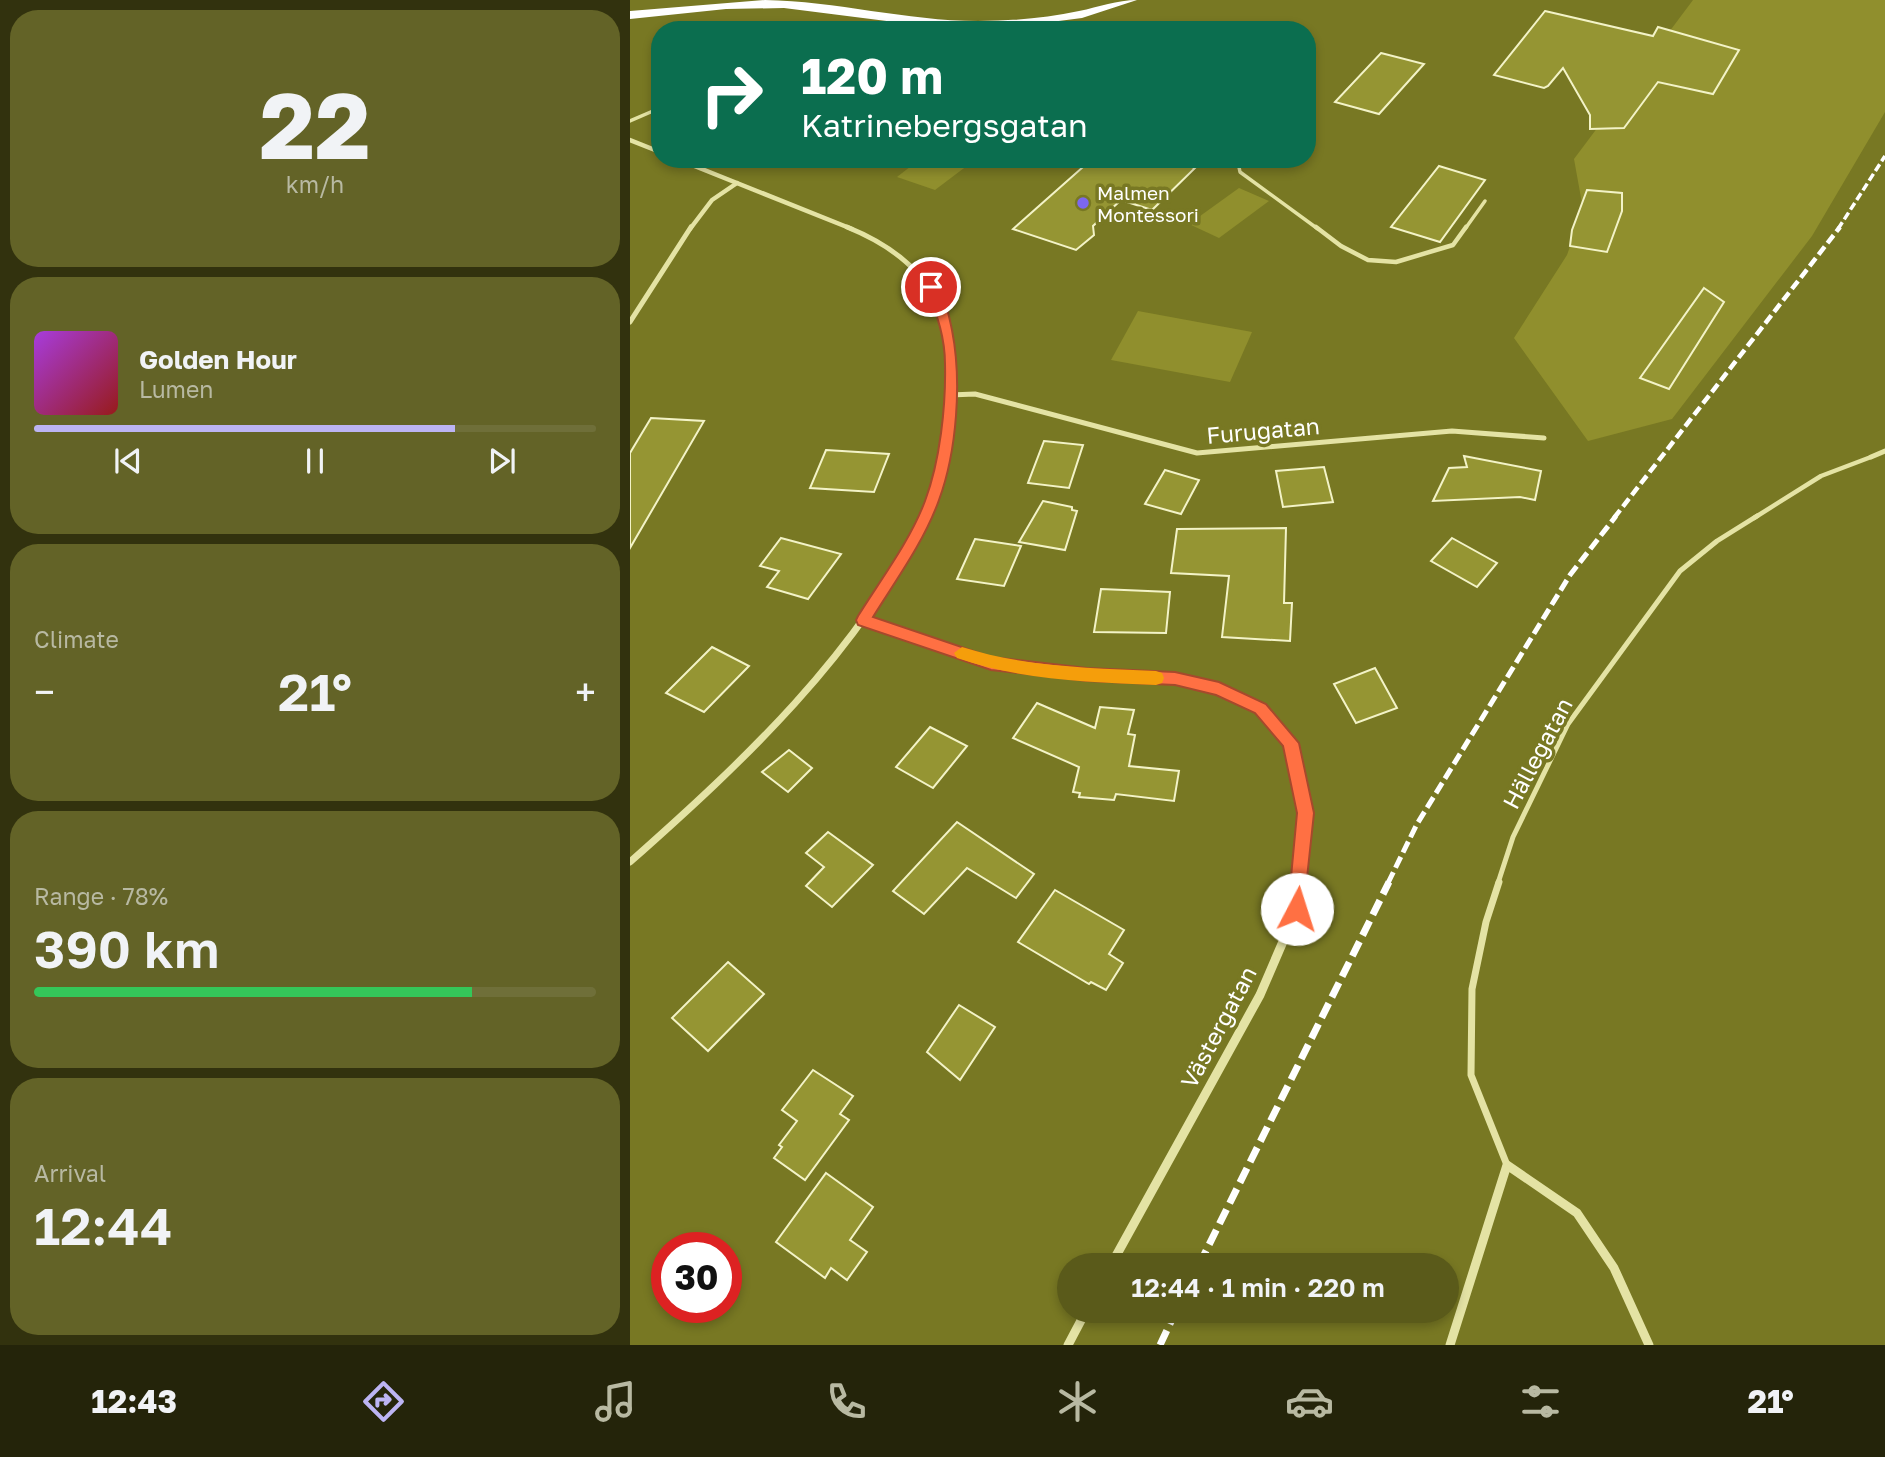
<!DOCTYPE html>
<meta charset="utf-8">
<style>
:root{--surface:#5a5a1a;--page:#636327;--text:#f1f3f6;--muted:#b8b9a2;--line:#6f6f39;--accent:#bcb4f3}
body{margin:0;font-family:"Golos Text",sans-serif;background:var(--page);color:var(--text);height:100vh;display:flex;flex-direction:column;font-size:26px;white-space:nowrap}
*{box-sizing:border-box;margin:0}
p{font-size:23px;color:var(--muted)}
.icon{flex:none;width:38px;height:38px;fill:none;stroke:currentColor;stroke-width:2;stroke-linecap:round;stroke-linejoin:round}
.map{position:relative;flex:1;overflow:hidden}
.panel{display:flex;flex-direction:column;gap:10px;padding:10px;background:#32320e;width:630px}
.panel>*{flex:none}
.hud{position:absolute;left:21px;top:21px;width:665px;height:147px;border-radius:28px;box-shadow:0 4px 10px #0003;background:#0b6e4f;color:#fff;overflow:hidden}
.speed{position:absolute;left:21px;top:1232px;display:flex;gap:14px;font-size:35px;font-weight:700;text-align:center}
.speed>*{display:grid;place-content:center;width:91px;height:91px;border-radius:50%;background:var(--surface);box-shadow:0 4px 10px #0003;line-height:1}
.speed .limit{border:10px solid #d22;background:#fff;color:#111}
.pin{position:absolute;display:grid;place-items:center;width:60px;height:60px;color:#fff;margin:-30px;border:4px solid #fff;border-radius:50%;box-shadow:0 2px 7px #0007}
.me{position:absolute;width:77px;margin:-38px;rotate:5deg;stroke-linejoin:round;filter:drop-shadow(0 0 5px #0008)}
.turn{display:flex;align-items:center;gap:24px;height:147px;padding:0 35px;font-size:32px}
.turn .icon{width:91px;height:91px;stroke-width:2.5}
.turn b{display:block;font-size:49px;line-height:60px}
.big{font-size:52px;font-weight:600;line-height:1.1}
.panel .card{flex:1;display:flex;flex-direction:column;justify-content:center;gap:10px;min-width:0;padding:0 24px;border-radius:28px;background:var(--page)}
.panel .dial{align-items:center;gap:0}
.dial b{font-size:91px;line-height:1}
.song{display:flex;align-items:center;gap:21px}
.cover{width:84px;height:84px;border-radius:10px;background:linear-gradient(135deg,hsl(280 70% 55%),hsl(0 70% 35%))}
.played{height:7px;border-radius:4px;background:linear-gradient(90deg,var(--accent) 75%,var(--line) 75%)}
.keys{display:flex;justify-content:space-around;direction:ltr}
.heat{display:flex;justify-content:space-between;align-items:center;font-size:38px;direction:ltr}
.charge{height:10px;border-radius:5px;background:linear-gradient(90deg,#34c759 78%,var(--line) 0)}
.trip{position:absolute;left:427px;top:1253px;width:402px;height:70px;border-radius:35px;background:var(--surface);box-shadow:0 4px 10px #0003;font-weight:600;line-height:70px;text-align:center}
.menu{display:flex;height:112px;justify-content:space-around;align-items:center;background:#24240a;color:var(--muted)}
.menu .icon{width:49px;height:49px}
.menu .on{color:var(--accent)}
.menu b{font-size:32px;color:var(--text)}
main{display:flex;flex:1;min-height:0}
.map>svg:first-child{display:block}
.green{fill:#908f2d}
.building{fill:#959533;stroke:#f3f3c7;stroke-width:2}
.lines{fill:none;stroke-linecap:round;stroke-linejoin:round}
.lane-far3{stroke:#e4e3a4;stroke-width:3.5}
.lane-far2{stroke:#e4e3a4;stroke-width:4.5}
.lane-far1{stroke:#e4e3a4;stroke-width:5}
.lane{stroke:#e4e3a4;stroke-width:7}
.street-far3{stroke:#e4e3a4;stroke-width:4.5}
.street-far2{stroke:#e4e3a4;stroke-width:5}
.street-far1{stroke:#e4e3a4;stroke-width:7}
.street{stroke:#e4e3a4;stroke-width:9}
.highway{fill:#fff;fill-rule:evenodd}
.rail-far3{stroke:#fff;stroke-width:3.5;stroke-dasharray:8 3.5;stroke-linecap:butt}
.rail-far2{stroke:#fff;stroke-width:4.5;stroke-dasharray:10 4.5;stroke-linecap:butt}
.rail-far1{stroke:#fff;stroke-width:5;stroke-dasharray:12 5;stroke-linecap:butt}
.rail{stroke:#fff;stroke-width:7;stroke-dasharray:16 7;stroke-linecap:butt}
.route{fill:#ff7043;stroke:#a6492c;stroke-width:2}
.slow{fill:#f59e0b}
.poi-dot{fill:#7c67ef;stroke:#787823;stroke-width:2.5}
.labels{text-anchor:middle;dominant-baseline:central;stroke-width:7;stroke-linejoin:round;paint-order:stroke}
.far-poi-label{font-size:19px;fill:#fff;stroke:#787823;text-anchor:start}
.street-label{font-size:23px;fill:#fff;stroke:#787823}
</style>
<main>
<section class="panel">
<div class="card dial"><b>22</b><p>km/h</p></div>
<div class="card">
<div class="song"><i class="cover"></i><div><b>Golden Hour</b><p>Lumen</p></div></div>
<div class="played"></div>
<div class="keys"><svg class="icon" aria-label="previous" viewBox="0 0 24 24"><path d="M18 5L8 12l10 7zM5 5v14"/></svg><svg class="icon" aria-label="pause" viewBox="0 0 24 24"><path d="M8 5v14M16 5v14"/></svg><svg class="icon" aria-label="next" viewBox="0 0 24 24"><path d="M6 5l10 7-10 7zM19 5v14"/></svg></div>
</div>
<div class="card"><p>Climate</p>
<div class="heat"><a>−</a><b class="big">21°</b><a>+</a></div>
</div>
<div class="card"><p>Range · 78%</p><b class="big">390 km</b><div class="charge"></div></div>
<div class="card"><p>Arrival</p><b class="big">12:44</b></div>
</section>
<div class="map">
<svg width="1255" height="1345" viewBox="0 0 1255 1345">
<rect width="100%" height="100%" fill="#787823"/>
<g class="green">
<path d="M 1063,0 L 1255,0 L 1255,112 L 1182,236 L 1042,419 L 958,441 L 884,338 L 937,255 L 953,209 L 944,159 Z"/>
<path d="M 290,159 L 346,159 L 305,190 L 267,177 Z"/>
<path d="M 609,188 L 639,201 L 589,238 L 559,224 Z"/>
<path d="M 508,311 L 622,332 L 600,382 L 481,360 Z"/>
</g>
<g class="building">
<path d="M 915,11 L 1023,36 L 1028,27 L 1109,50 L 1083,94 L 1028,82 L 994,128 L 960,129 L 960,115 L 933,68 L 918,86 L 914,88 L 864,75 Z"/>
<path d="M 751,53 L 794,64 L 749,114 L 705,102 Z"/>
<path d="M 462,159 L 536,159 L 565,168 L 522,210 L 491,200 L 463,226 L 464,235 L 446,250 L 383,229 Z"/>
<path d="M 809,166 L 855,180 L 810,242 L 761,227 Z"/>
<path d="M 957,190 L 992,193 L 992,211 L 977,252 L 940,246 L 942,230 Z"/>
<path d="M 1074,288 L 1094,302 L 1039,389 L 1010,378 Z"/>
<path d="M 21,418 L 74,421 L 0,548 L 0,453 Z"/>
<path d="M 414,441 L 453,445 L 439,488 L 398,483 Z"/>
<path d="M 196,450 L 259,454 L 244,492 L 180,488 Z"/>
<path d="M 834,456 L 911,471 L 905,500 L 890,497 L 803,501 L 819,468 L 837,467 Z"/>
<path d="M 694,467 L 703,502 L 653,507 L 646,471 Z"/>
<path d="M 535,470 L 569,480 L 551,514 L 515,504 Z"/>
<path d="M 413,501 L 442,507 L 442,510 L 447,511 L 435,550 L 389,542 Z"/>
<path d="M 656,528 L 654,603 L 662,603 L 660,641 L 592,637 L 599,576 L 541,573 L 547,529 Z"/>
<path d="M 151,538 L 211,554 L 178,599 L 137,587 L 149,571 L 130,566 Z"/>
<path d="M 822,538 L 867,563 L 847,587 L 801,561 Z"/>
<path d="M 345,539 L 391,546 L 374,586 L 327,579 Z"/>
<path d="M 471,589 L 540,592 L 536,633 L 464,632 Z"/>
<path d="M 82,647 L 119,666 L 74,712 L 36,693 Z"/>
<path d="M 745,668 L 767,708 L 726,723 L 704,684 Z"/>
<path d="M 407,703 L 465,728 L 470,707 L 504,710 L 498,734 L 505,735 L 499,766 L 549,771 L 544,801 L 486,794 L 484,800 L 449,797 L 450,793 L 443,792 L 449,767 L 383,738 Z"/>
<path d="M 300,727 L 337,746 L 303,788 L 266,767 Z"/>
<path d="M 159,750 L 182,768 L 158,792 L 132,772 Z"/>
<path d="M 327,822 L 404,874 L 386,898 L 337,868 L 294,914 L 263,891 Z"/>
<path d="M 198,832 L 243,865 L 202,907 L 176,886 L 194,867 L 176,853 Z"/>
<path d="M 425,890 L 494,930 L 479,954 L 493,963 L 476,990 L 461,982 L 459,984 L 388,942 Z"/>
<path d="M 98,962 L 134,994 L 78,1051 L 42,1018 Z"/>
<path d="M 329,1005 L 365,1027 L 330,1080 L 297,1052 Z"/>
<path d="M 183,1070 L 223,1096 L 210,1114 L 219,1120 L 175,1180 L 144,1158 L 152,1147 L 149,1145 L 167,1121 L 152,1110 Z"/>
<path d="M 196,1173 L 243,1207 L 220,1240 L 237,1252 L 217,1280 L 201,1268 L 195,1278 L 146,1242 Z"/>
</g>
<g class="lines">
<g class="lane-far3">
<path d="M 0,121 L 30,108"/>
<path d="M 615,159 L 609,167 L 610,172 L 688,229"/>
<path d="M 835,229 L 855,201"/>
</g>
<g class="lane-far2">
<path d="M 686,227 L 711,246 L 738,260 L 766,262 L 823,245 L 836,227"/>
<path d="M 1124,518 L 1191,476 L 1241,457"/>
</g>
<path class="lane-far1" d="M 868,883 L 883,837 L 938,724 L 1050,571 L 1087,541 L 1127,516"/>
<path class="lane" d="M 869,882 L 856,922 L 842,989 L 841,1075 L 877,1165"/>
<g class="street-far3">
<path d="M 0,140 L 30,152"/>
<path d="M 47,159 L 222,229"/>
<path d="M 60,229 L 82,200 L 107,183"/>
</g>
<g class="street-far2">
<path d="M 217,227 C 308,264 328,321 319,414 C 315,450 310,485 295,518"/>
<path d="M 0,322 L 61,227"/>
<path d="M 320,395 L 345,394 L 567,453 L 822,431 L 914,438"/>
<path d="M 1241,457 L 1255,451"/>
</g>
<g class="street-far1">
<path d="M 234,620 L 361,663 L 457,675 L 545,679 L 589,689 L 630,708 L 660,742 L 675,813 L 669,883"/>
<path d="M 0,862 C 114,761 227,655 296,516"/>
</g>
<g class="street">
<path d="M 481,1265 L 630,995 L 667,909 L 669,882"/>
<path d="M 438,1345 L 456,1311"/>
<path d="M 820,1345 L 877,1165 L 947,1213 L 984,1268 L 1019,1345"/>
</g>
<path class="highway" d="M 135,0 C 206,1 276,21 348,21 C 382,21 416,18 449,11 C 469,7 487,0 507,0 L 452,18 L 374,28 L 296,26 L 154,8 L 96,9 L 0,19 L 0,11 Z"/>
<path class="rail-far3" d="M 1208,229 L 1255,156"/>
<path class="rail-far2" d="M 984,518 L 1210,227"/>
<path class="rail-far1" d="M 758,883 L 787,824 L 940,575 L 986,516"/>
<g class="rail">
<path d="M 569,1265 L 759,882"/>
<path d="M 530,1345 L 546,1311"/>
</g>
</g>
<path class="route" d="M 301,283 C 315,289 319,317 322,330 C 332,381 327,451 309,500 C 294,542 266,580 243,617 L 361,657 L 457,668 L 545,672 L 589,682 L 636,704 L 669,743 L 684,813 L 673,915 L 667,917 L 660,915 L 658,909 L 667,813 L 653,746 L 625,713 L 586,695 L 545,685 L 457,681 L 361,670 L 228,625 L 226,620 L 228,616 C 251,579 280,541 295,501 C 310,461 316,406 315,364 C 315,337 306,310 295,287 Z"/>
<path class="slow" d="M 332,647 C 394,667 462,668 526,671 L 532,673 L 534,678 L 532,683 L 526,685 C 459,682 390,680 327,658 L 324,653 Z"/>
<circle class="poi-dot" cx="453" cy="203" r="7"/>
<g class="labels">
<g class="far-poi-label">
<text x="467" y="192">Malmen<tspan x="467" dy="22">Montessori</tspan></text>
</g>
<g class="street-label">
<text transform="translate(633 430) rotate(-5)">Furugatan</text>
<text transform="translate(907 753) rotate(-62)">Hällegatan</text>
<text transform="translate(588 1027) rotate(-62)">Västergatan</text>
</g>
</g>
</svg>
<div class="speed"><div class="limit">30</div></div>
<div class="pin" style="left:301px;top:287px;background:#d93025"><svg class="icon" aria-label="arrive" viewBox="0 0 24 24"><path d="M6 21V4h12l-3 4 3 4H6"/></svg></div>
<svg class="me" style="left:667px;top:909px" viewBox="-20 -20 40 40"><circle r="19" fill="#fff"/><path d="M0-13L10 11 0 6-10 11z" fill="#ff7043"/></svg>
<div class="trip">12:44 · 1 min · 220 m</div>
<div class="hud">
<div class="turn"><svg class="icon" aria-label="right" viewBox="0 0 24 24"><path d="M7 20v-9h11M14 6l5 5-5 5"/></svg><div><b>120 m</b>Katrinebergsgatan</div></div>
</div>
</div>
</main>
<nav class="menu">
<b>12:43</b>
<svg class="icon on" aria-label="directions" viewBox="0 0 24 24"><path d="M12 3l9 9-9 9-9-9zM9 14v-3h6M13 9l2 2-2 2"/></svg>
<svg class="icon" aria-label="music" viewBox="0 0 24 24"><path d="M9 18V5l10-2v13"/><circle cx="6" cy="18" r="3"/><circle cx="16" cy="16" r="3"/></svg>
<svg class="icon" aria-label="phone" viewBox="0 0 24 24"><path d="M5 4h4l2 5-3 2q2 4 5 5l2-3 5 2v4C11 20 4 13 5 4z"/></svg>
<svg class="icon" aria-label="climate" viewBox="0 0 24 24"><path d="M12 3v18M4 7l16 10M4 17L20 7"/></svg>
<svg class="icon" aria-label="car" viewBox="0 0 24 24"><path d="M5 17H2v-5l4-1 3-4h7l3 4 3 1v5h-3M9 17h6M6 11h13"/><circle cx="7" cy="17" r="2"/><circle cx="17" cy="17" r="2"/></svg>
<svg class="icon" aria-label="filters" viewBox="0 0 24 24"><path d="M4 7h16M4 17h16"/><circle cx="9" cy="7" r="2"/><circle cx="15" cy="17" r="2"/></svg>
<b>21°</b>
</nav>
